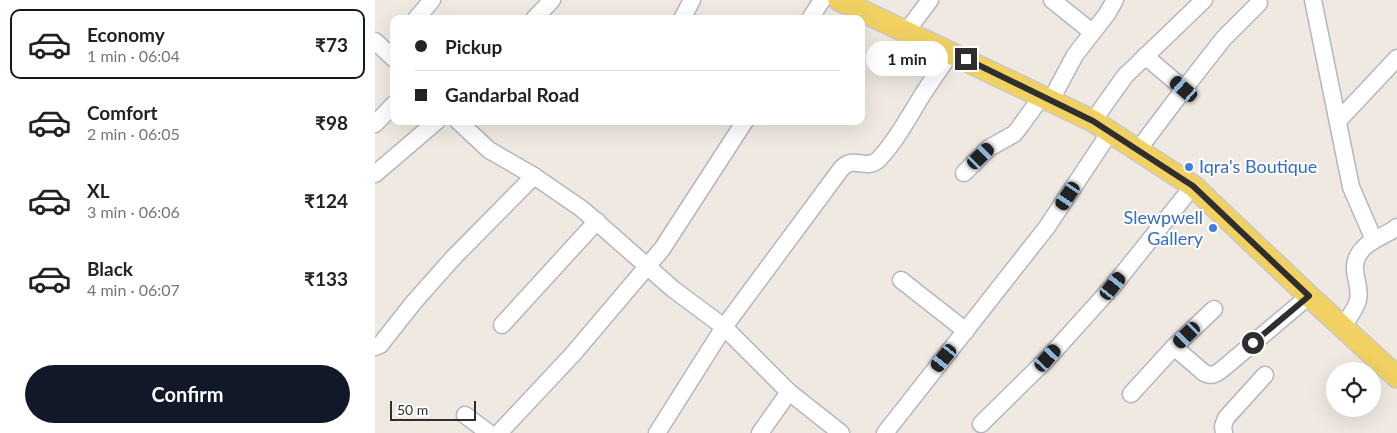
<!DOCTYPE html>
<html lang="en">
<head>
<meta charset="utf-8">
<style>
	body { margin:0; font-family:Lato,sans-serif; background:#f6f6f6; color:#222; height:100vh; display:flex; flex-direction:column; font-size:19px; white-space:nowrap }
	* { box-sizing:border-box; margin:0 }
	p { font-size:16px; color:#767676 }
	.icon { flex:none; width:28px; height:28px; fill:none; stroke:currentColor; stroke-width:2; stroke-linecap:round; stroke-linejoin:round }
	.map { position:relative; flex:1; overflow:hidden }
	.side { display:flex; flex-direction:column; background:#fff; width:375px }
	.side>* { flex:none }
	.top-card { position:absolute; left:15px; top:15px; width:475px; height:110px; border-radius:10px; box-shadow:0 5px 20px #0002; display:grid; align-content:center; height:110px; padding:0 25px; background:#fff }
	.tools { position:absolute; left:951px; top:362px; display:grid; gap:10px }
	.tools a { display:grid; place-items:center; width:55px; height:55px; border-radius:50%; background:#fff; box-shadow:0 5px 20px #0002; font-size:25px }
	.scale { position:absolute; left:15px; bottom:12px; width:86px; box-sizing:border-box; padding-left:5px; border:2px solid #2e2e2e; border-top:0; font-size:14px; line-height:18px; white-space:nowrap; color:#2e2e2e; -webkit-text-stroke:4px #fff; paint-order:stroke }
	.end { position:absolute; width:22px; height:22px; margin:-11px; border:6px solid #2e2e2e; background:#fff; box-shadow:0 0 0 2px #fff }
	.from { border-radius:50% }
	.bubble { position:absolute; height:35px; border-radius:18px; background:#fff; box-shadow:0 5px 20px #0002; font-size:16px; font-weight:700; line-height:35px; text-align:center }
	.car { position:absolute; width:15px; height:30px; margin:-15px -8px; border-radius:6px; box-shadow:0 0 4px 1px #0007; background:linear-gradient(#222 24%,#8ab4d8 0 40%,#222 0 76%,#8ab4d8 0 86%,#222 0) }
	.top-card b { display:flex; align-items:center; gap:18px; height:48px; font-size:19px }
	.top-card b+b { border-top:1px solid #e0e0e0 }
	.top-card i { width:12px; height:12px; background:#222 }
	ul { padding:9px 0 0; list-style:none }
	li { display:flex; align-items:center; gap:15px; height:70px; margin:0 10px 8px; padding:0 15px; border:2px solid transparent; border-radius:10px }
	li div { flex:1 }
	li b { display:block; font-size:19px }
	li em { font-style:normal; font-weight:700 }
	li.on { border-color:#111827 }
	li>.icon { width:45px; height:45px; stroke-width:1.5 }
	.primary-button { display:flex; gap:10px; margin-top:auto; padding:10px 25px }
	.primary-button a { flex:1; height:58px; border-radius:30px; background:#111827; color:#fff; font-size:20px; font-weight:700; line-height:58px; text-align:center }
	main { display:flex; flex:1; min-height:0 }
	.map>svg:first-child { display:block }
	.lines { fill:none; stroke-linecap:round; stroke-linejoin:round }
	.minor-casing { stroke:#b4b7c1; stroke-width:19 }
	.major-casing { stroke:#c9c9c9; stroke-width:24 }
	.minor { stroke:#fff; stroke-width:16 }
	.major { stroke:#f2d163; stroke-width:21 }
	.route { stroke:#2e2e2e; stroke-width:6 }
	.shop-dot { fill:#3f7fe0; stroke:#fff; stroke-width:2 }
	.labels { text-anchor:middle; stroke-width:4; stroke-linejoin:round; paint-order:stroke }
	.shop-label { font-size:18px; fill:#366cbe; stroke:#fff; text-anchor:start }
</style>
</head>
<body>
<main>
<section class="side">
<ul>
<li class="on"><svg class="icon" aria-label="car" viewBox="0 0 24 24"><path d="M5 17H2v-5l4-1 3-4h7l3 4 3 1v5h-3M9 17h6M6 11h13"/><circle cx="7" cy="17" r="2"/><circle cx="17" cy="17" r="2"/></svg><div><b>Economy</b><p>1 min · 06:04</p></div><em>₹73</em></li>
<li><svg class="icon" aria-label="car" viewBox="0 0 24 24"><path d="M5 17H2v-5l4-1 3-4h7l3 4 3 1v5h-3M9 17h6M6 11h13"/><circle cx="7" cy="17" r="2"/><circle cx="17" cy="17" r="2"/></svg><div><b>Comfort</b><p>2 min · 06:05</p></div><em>₹98</em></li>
<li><svg class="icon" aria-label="car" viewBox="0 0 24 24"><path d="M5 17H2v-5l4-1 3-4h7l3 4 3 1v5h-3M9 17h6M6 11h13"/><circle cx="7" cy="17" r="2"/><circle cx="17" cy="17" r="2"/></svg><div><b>XL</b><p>3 min · 06:06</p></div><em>₹124</em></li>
<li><svg class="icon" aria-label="car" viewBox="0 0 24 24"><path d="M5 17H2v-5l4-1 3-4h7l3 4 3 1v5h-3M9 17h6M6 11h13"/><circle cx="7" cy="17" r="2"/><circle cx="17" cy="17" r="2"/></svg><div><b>Black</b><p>4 min · 06:07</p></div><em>₹133</em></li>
</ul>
<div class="primary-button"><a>Confirm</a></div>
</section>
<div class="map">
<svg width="1022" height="433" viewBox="0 0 1022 433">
	<rect width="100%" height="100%" fill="#efe9e1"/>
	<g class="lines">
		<defs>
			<g id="minor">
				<polyline points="677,0 717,32"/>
				<polyline points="938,0 976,187 999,240"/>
				<polyline points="41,19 57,0"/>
				<polyline points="159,19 177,0"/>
				<polyline points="307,19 317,0"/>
				<polyline points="435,19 447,0"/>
				<polyline points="531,32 555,0"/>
				<polyline points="0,41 19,59"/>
				<polyline points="809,89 849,38 884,3"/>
				<polyline points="676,100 700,55 732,14 740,0"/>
				<polyline points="83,121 114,150 159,176 207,209 298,289 349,327 414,392 466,433"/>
				<polyline points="718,121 750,76 829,0"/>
				<polyline points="963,121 1022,58"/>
				<polyline points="0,124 19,104"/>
				<polyline points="763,150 809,89 770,56"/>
				<polyline points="589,173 614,148 639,134 644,128 667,96"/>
				<polyline points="0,174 62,121"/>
				<polyline points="526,280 591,331"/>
				<polyline points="127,325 222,221"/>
				<path d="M967,327C973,319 981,309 983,300C987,282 972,269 986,251C995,239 1011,236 1022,227"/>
				<polyline points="0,347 5,345 39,302 79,257 159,176"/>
				<path d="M799,347L828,372C837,378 843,373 850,367L934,296"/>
				<polyline points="756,394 799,347 839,309"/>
				<polyline points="90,415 114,433"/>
				<polyline points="606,424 673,358 738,286 818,186"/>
				<polyline points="124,433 198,354 287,249 370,121"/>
				<path d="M282,433L349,327L466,169C479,154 491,172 504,159C522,140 534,116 548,94C557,80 567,66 576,52"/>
				<polyline points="385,433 414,392"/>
				<polyline points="510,433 672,227 735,132"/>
				<polyline points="849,433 848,426 851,418 890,375"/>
			</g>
			<polyline id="major" points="464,0 718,121 818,186 934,296 1022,377"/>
		</defs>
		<use href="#minor" class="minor-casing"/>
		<use href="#major" class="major-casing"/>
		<use href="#minor" class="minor"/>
		<use href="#major" class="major"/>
	</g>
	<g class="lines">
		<polyline class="route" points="591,59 718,121 818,186 934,296 878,343"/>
	</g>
	<g class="shop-dot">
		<circle cx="814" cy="167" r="5"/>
		<circle cx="838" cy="228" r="5"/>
	</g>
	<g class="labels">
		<g class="shop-label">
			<text x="824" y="173">Iqra's Boutique</text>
			<text x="828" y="224" text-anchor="end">Slewpwell<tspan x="828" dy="21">Gallery</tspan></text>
		</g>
	</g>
</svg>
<div class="tools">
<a><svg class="icon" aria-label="locate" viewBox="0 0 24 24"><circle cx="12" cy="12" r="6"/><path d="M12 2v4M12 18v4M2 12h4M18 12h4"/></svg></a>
</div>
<div class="scale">50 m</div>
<i class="end from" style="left:878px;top:343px"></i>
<i class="end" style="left:591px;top:59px"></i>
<div class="bubble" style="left:491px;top:41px;width:82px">1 min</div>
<i class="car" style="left:809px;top:89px;rotate:311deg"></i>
<i class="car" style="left:606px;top:156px;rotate:46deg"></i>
<i class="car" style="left:693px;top:196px;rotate:214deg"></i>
<i class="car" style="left:738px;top:286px;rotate:39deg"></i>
<i class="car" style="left:812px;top:335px;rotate:226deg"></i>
<i class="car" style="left:569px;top:358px;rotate:219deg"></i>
<i class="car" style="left:673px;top:358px;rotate:42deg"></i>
<div class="top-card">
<b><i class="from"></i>Pickup</b>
<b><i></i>Gandarbal Road</b>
</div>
</div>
</main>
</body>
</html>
